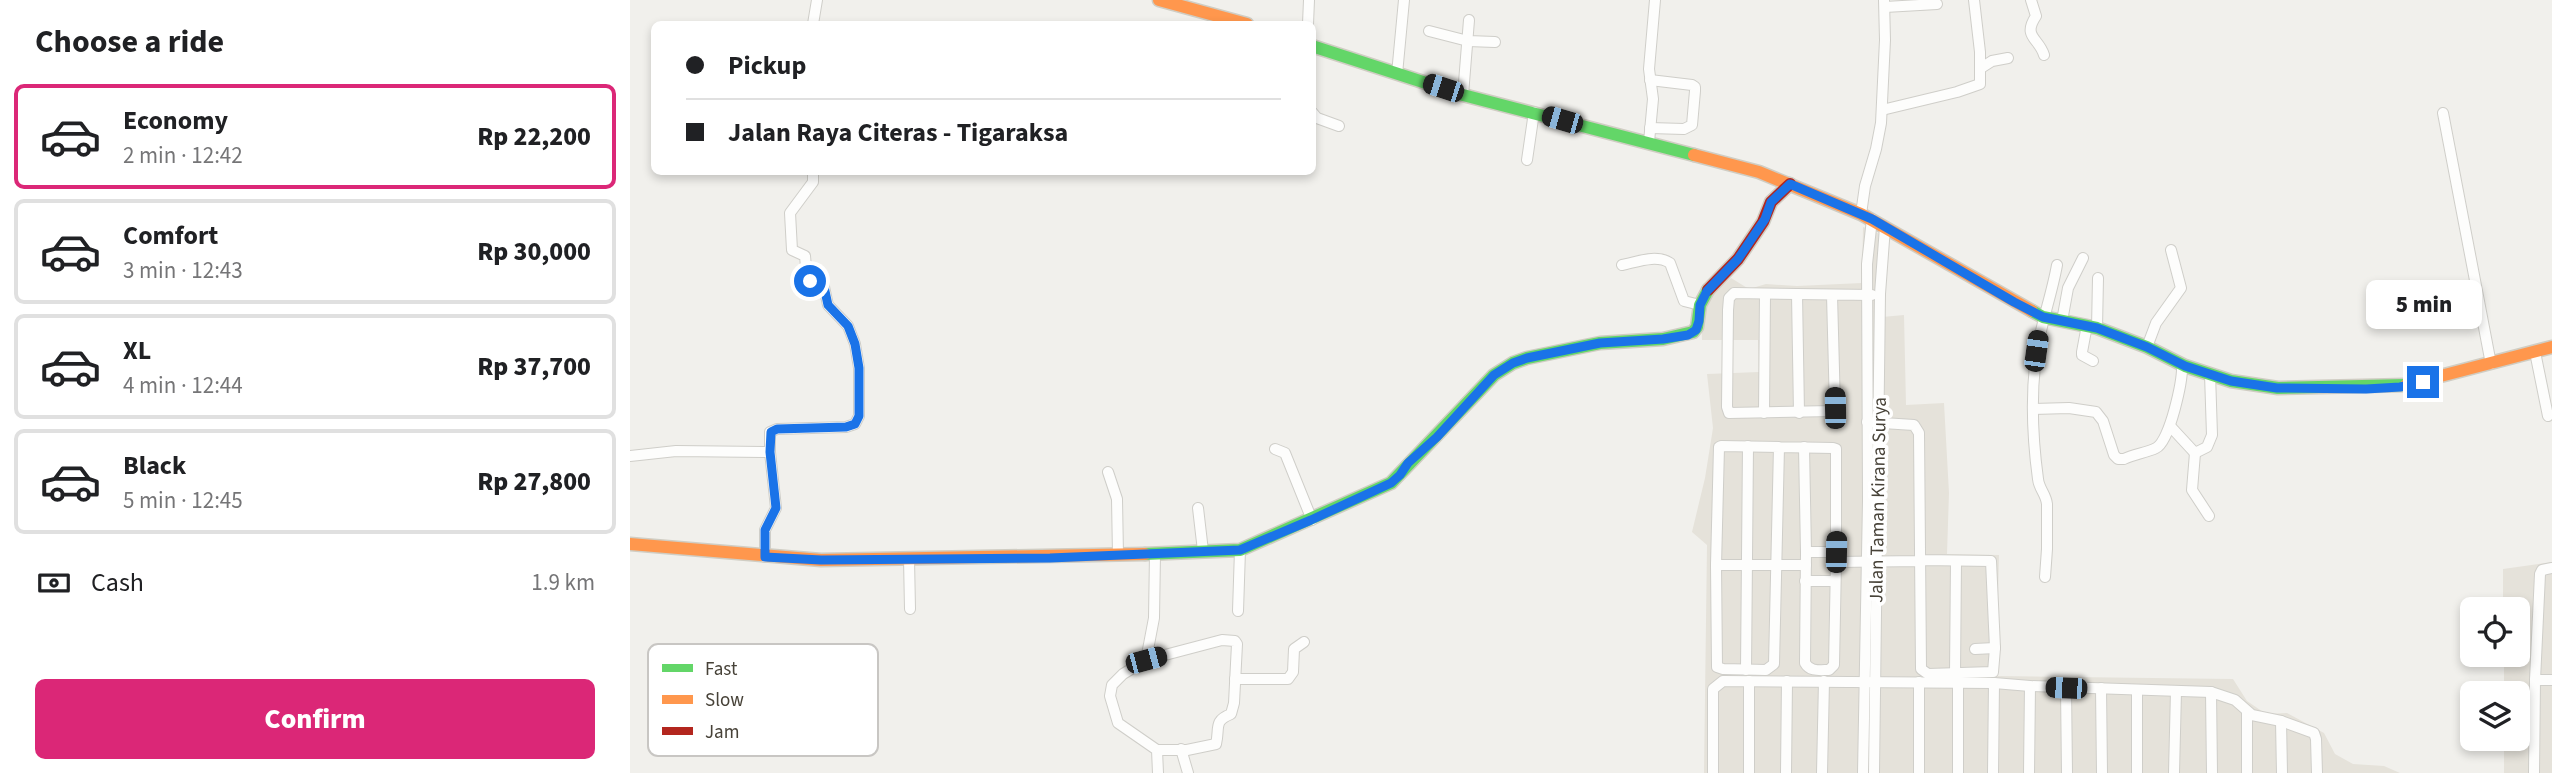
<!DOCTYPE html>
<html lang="en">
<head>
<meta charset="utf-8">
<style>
	body { margin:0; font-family:"Source Sans 3",sans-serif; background:#f6f6f6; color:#202124; height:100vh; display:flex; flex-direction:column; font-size:26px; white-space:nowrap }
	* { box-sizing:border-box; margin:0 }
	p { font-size:23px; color:#757577 }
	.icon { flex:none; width:38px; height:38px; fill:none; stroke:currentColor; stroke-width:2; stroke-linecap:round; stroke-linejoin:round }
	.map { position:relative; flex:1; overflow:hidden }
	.panel { display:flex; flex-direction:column; background:#fff; width:630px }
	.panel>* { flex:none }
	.hud { position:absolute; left:21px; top:21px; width:665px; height:154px; border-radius:10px; box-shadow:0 4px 10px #0003; display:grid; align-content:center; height:154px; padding:0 35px; background:#fff }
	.buttons { position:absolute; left:1830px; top:597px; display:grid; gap:14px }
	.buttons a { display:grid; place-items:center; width:70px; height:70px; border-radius:10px; background:#fff; box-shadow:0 4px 10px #0003; font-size:35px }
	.end { position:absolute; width:32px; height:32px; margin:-16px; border:9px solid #1a73e8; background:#fff; box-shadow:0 0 0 4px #fff }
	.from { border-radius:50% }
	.bubble { position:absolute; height:49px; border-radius:10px; background:#fff; box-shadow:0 4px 10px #0003; font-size:23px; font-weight:800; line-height:49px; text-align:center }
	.car { position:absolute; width:21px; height:42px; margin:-21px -10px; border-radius:9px; box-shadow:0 0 5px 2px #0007; background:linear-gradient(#222 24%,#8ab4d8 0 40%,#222 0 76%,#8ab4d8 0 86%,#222 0) }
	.hud b { display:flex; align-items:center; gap:24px; height:66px; font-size:26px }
	.hud b+b { border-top:2px solid #e0e0e0 }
	.hud i { width:18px; height:18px; background:#202124 }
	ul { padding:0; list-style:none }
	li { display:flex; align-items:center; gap:21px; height:105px; margin:0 14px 10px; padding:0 21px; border:4px solid #e0e0e0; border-radius:10px }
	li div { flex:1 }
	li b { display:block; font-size:26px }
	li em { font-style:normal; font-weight:800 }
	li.active { border-color:#db2777 }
	li>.icon { width:63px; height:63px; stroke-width:1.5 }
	h2 { padding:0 35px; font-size:32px; line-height:84px }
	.pay { display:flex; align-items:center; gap:18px; height:77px; padding:0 35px; font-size:26px }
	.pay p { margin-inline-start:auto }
	.primary-button { display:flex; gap:14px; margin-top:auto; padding:14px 35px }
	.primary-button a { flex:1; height:80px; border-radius:10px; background:#db2777; color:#fff; font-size:28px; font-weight:800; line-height:80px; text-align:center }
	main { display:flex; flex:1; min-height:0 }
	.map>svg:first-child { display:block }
	.residential { fill:#e5e2da }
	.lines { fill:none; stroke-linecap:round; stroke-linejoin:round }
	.street-casing { stroke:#cfcec9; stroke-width:12 }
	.fast-casing { stroke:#d0cdc3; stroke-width:15 }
	.slow-casing { stroke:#d0cdc3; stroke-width:15 }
	.jam-casing { stroke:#d0cdc3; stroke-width:15 }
	.street { stroke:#fdfdfc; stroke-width:10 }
	.fast { stroke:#63d668; stroke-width:12 }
	.slow { stroke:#ff974d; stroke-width:12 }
	.jam { stroke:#b3261e; stroke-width:12 }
	.route { stroke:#1a73e8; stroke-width:9 }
	.labels { text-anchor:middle; stroke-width:7; stroke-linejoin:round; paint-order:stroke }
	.street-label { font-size:19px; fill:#474238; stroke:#fff }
	.key { fill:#fff; stroke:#c8c6c3; stroke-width:2 }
	.key-label { font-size:19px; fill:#474238 }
</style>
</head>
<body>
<main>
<section class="panel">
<h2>Choose a ride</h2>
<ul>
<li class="active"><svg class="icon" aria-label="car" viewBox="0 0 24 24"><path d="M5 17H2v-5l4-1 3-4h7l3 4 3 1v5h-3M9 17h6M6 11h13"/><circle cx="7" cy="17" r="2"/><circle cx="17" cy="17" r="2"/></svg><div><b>Economy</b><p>2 min · 12:42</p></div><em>Rp 22,200</em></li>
<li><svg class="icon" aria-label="car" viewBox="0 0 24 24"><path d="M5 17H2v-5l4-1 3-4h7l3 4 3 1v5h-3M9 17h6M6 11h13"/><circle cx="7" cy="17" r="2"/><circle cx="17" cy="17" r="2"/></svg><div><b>Comfort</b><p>3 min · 12:43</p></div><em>Rp 30,000</em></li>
<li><svg class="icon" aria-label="car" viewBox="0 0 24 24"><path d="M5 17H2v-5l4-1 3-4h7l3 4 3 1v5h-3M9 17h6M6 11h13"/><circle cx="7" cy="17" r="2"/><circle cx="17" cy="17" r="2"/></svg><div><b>XL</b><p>4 min · 12:44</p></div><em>Rp 37,700</em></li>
<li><svg class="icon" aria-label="car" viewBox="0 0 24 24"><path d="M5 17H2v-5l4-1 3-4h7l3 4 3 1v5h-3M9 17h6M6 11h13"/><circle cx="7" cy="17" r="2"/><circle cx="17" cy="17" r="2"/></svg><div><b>Black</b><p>5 min · 12:45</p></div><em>Rp 27,800</em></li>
</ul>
<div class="pay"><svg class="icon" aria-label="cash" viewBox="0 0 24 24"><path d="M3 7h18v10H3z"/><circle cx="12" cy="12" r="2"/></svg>Cash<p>1.9 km</p></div>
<div class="primary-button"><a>Confirm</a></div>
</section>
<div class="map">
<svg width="1922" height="773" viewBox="0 0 1922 773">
	<rect width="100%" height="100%" fill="#f1f0ec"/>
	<g class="residential">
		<polygon points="1233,227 1255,236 1252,317 1274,315 1276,405 1314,403 1319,493 1317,554 1369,555 1366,676 1603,679 1617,701 1636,714 1657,713 1694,733 1705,754 1723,764 1754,766 1770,773 1074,773 1077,545 1062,532 1075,478 1083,428 1077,374 1129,372 1128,340 1072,340 1071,314 1077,300 1101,278 1119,289 1136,284 1167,286 1232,283"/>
		<polygon points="1922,562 1922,773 1874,773 1874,739 1888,738 1888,693 1874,693 1874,655 1888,654 1888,609 1873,609 1873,569"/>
	</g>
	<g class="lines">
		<defs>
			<g id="street">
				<path d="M1401,0L1406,16C1392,37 1409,38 1414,55"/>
				<polyline points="1255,7 1307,4"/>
				<polyline points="183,24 187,0"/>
				<polyline points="678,24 679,0"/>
				<polyline points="799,31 838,41 865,42"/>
				<polyline points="1351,68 1362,61 1378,58"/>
				<polyline points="767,74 774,0"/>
				<polyline points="1020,80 1062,85 1065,87 1065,91 1062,125 1054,129 1020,128"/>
				<polyline points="833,95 839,20"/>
				<polyline points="1252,110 1327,92 1350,84 1350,52 1344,0"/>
				<polyline points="682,112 687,118 709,126"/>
				<polyline points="1813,113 1861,364"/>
				<polyline points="1019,142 1023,99 1019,69 1025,0"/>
				<polyline points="897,160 904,112"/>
				<polyline points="1231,214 1235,186 1246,149 1251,123 1255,40 1254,0"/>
				<path d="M992,265C1007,262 1026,254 1040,263L1054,301L1070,305"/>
				<polyline points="1167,294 1169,413"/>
				<polyline points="1202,295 1205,408 1203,411 1099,413 1097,407 1098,310 1099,298 1104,293 1242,295"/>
				<polyline points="1432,321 1438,288 1453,258"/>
				<polyline points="1457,325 1452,352 1452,355 1463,361"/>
				<polyline points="1467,328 1468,278"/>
				<polyline points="1517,347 1526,323 1551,288 1541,250"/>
				<polyline points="1905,352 1918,416"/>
				<path d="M1403,409L1439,408L1466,412L1473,421L1484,455L1488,459H1494C1504,454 1516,453 1526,448C1540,441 1553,380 1552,364"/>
				<polyline points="1134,413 1135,294"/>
				<polyline points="1540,426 1565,453 1577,447 1582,435 1580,374"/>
				<polyline points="1149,447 1144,664 1136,670 1093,669 1087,667 1086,565 1089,447 1091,446 1203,448 1206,449 1206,552"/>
				<polyline points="1174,447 1176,552"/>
				<polyline points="645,449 655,453 682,520"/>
				<polyline points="1565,453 1562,490 1579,516"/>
				<polyline points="0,456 46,451 140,452"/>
				<polyline points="478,472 487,499 488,555"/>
				<polyline points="568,508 573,551"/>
				<polyline points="135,557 135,530 146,508 140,452 140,432 147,429 216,427 225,424 229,416 229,368 225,344 218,326 198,305 193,282 180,281 177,278 175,256 162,250 160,213 183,182 183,172"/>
				<polyline points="279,559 280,609"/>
				<path d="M1206,562L1204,665L1199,670C1190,670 1180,672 1175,663L1176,552H1206V562L1291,561L1294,560L1361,561L1365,648L1363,672L1298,674L1291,669L1289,433L1284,425L1237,422"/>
				<polyline points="1086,565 1176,565"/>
				<path d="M1415,577L1417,549V504C1416,494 1409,489 1408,479C1403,442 1401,402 1405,365C1408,331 1421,299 1427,265"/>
				<polyline points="1175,581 1205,581"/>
				<polyline points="608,611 610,550"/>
				<polyline points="1345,649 1365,648"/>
				<polyline points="516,660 524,618 525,554"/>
				<polyline points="1116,670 1118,446"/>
				<polyline points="1325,674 1326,561"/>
				<polyline points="605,679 658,679 663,672 664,649 674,642"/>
				<polyline points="1905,680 1922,680"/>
				<polyline points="1119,681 1119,773"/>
				<polyline points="1328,683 1328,773"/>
				<polyline points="1436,688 1437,773"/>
				<polyline points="1471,688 1472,773"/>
				<polyline points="1581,692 1582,773"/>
				<polyline points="1651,721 1652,773"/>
				<polyline points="551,749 558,773"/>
				<path d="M527,750L488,723L480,696L482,685L493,674L516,660L592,640L605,641L607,644L604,703L601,714C583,721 590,728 586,744L557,750H527L528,773"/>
				<polyline points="1083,773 1083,689 1093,681 1364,683 1400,686 1581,692 1605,700 1622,715 1651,721 1684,733 1686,739 1687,773"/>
				<polyline points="1156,773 1157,681"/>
				<polyline points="1192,773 1194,681"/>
				<polyline points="1233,773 1238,501 1237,264 1242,219"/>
				<polyline points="1244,773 1250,294 1255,227"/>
				<polyline points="1289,773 1289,682"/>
				<polyline points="1363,773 1364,683"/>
				<polyline points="1399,773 1400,686"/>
				<polyline points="1507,773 1507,690"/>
				<polyline points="1544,773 1546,691"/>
				<polyline points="1617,773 1617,712"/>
				<polyline points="1904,773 1905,680 1910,574 1912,570 1922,568"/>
			</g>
			<g id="fast">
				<polyline points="682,46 833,95 1064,155"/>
				<polyline points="1402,311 1413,317 1467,328 1517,347 1555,366 1601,381 1648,388 1776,385"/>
				<polyline points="515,554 610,550 761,483 864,375 883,363 897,358 970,343 1033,339 1063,332 1067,327 1070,305 1078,290"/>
			</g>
			<g id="slow">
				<polyline points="529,0 617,24"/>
				<polyline points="1064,155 1129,172 1231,214 1402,311"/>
				<polyline points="1776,385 1922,347"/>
				<polyline points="0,544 191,560 515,554"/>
			</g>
			<polyline id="jam" points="1078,290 1108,259 1133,222 1141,202 1160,184"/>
		</defs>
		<use href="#street" class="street-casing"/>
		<use href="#fast" class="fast-casing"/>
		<use href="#slow" class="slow-casing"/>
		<use href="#jam" class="jam-casing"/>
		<use href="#street" class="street"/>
		<use href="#fast" class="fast"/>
		<use href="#slow" class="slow"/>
		<use href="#jam" class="jam"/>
	</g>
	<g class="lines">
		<polyline class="route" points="180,281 193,282 198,305 218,326 225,344 229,368 229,416 225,424 216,427 147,429 141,432 140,452 146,508 135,530 135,557 191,560 420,558 610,550 681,520 761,483 770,475 778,463 807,437 864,375 883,363 897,358 970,343 1033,339 1058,335 1066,330 1069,321 1070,305 1077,291 1108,259 1135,219 1141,202 1160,184 1242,219 1384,302 1413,317 1467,328 1517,347 1555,366 1601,381 1647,388 1736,389 1770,387 1793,382"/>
	</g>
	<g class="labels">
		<g class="street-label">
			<text transform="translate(1247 500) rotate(-89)" y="7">Jalan Taman Kirana Surya</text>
		</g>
	</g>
	<rect x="18" y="644" width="230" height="112" rx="10" class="key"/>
	<rect x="32" y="664" width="31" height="8" fill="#63d668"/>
	<rect x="32" y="695" width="31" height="9" fill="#ff974d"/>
	<rect x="32" y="727" width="31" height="8" fill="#b3261e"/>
	<g class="key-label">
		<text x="75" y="675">Fast</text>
		<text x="75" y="706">Slow</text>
		<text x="75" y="738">Jam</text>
	</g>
</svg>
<div class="buttons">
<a><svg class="icon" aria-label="locate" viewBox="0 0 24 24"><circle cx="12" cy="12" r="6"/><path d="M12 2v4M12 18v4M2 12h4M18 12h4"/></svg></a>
<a><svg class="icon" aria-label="layers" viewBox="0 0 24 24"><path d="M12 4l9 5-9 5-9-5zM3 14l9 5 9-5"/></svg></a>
</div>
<i class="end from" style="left:180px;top:281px"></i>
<i class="end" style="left:1793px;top:382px"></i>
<div class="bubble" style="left:1736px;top:280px;width:116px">5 min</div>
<i class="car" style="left:813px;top:88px;rotate:288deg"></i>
<i class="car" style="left:932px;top:120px;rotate:286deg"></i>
<i class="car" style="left:1406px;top:351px;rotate:8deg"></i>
<i class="car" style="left:1205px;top:408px;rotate:359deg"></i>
<i class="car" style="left:1206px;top:552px;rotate:1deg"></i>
<i class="car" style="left:516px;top:660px;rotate:75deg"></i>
<i class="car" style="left:1436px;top:688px;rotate:272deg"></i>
<div class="hud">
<b><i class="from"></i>Pickup</b>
<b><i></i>Jalan Raya Citeras - Tigaraksa</b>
</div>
</div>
</main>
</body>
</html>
